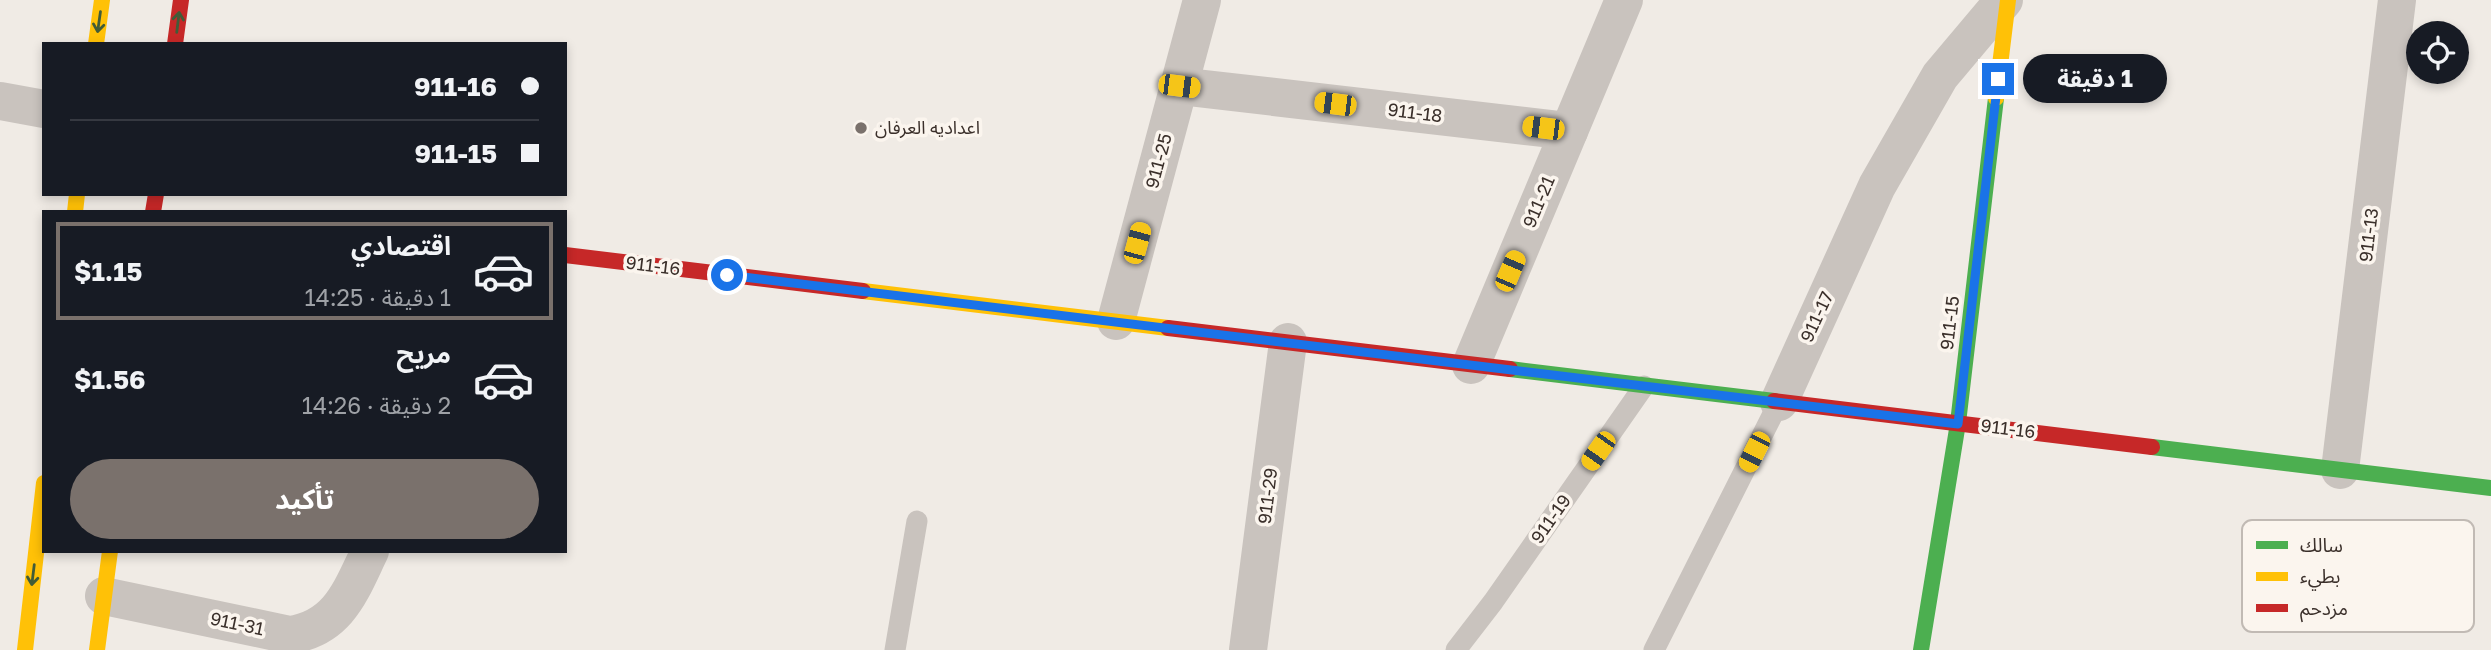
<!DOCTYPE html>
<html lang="ar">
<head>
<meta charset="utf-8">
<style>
	body { margin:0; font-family:"Golos Text","Noto Sans Arabic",sans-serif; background:#242831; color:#f1f3f6; direction:rtl; height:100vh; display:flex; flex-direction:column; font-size:26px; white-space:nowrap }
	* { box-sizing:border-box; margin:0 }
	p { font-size:23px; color:#9ea1a6 }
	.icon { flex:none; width:38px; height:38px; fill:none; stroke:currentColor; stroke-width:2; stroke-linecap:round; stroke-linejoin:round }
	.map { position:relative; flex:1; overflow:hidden; direction:ltr }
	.sheet { position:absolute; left:42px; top:210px; width:525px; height:343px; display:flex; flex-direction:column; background:#171b24; border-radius:0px; box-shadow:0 4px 10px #0003; direction:rtl }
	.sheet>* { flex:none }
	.banner { position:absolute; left:42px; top:42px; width:525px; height:154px; border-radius:0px; box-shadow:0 4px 10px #0003; direction:rtl; display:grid; align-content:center; height:154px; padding:0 28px; background:#171b24 }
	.buttons { position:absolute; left:2406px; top:21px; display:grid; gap:14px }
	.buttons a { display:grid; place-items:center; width:63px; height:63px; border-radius:50%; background:#171b24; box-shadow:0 4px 10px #0003; font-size:35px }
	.end { position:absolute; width:32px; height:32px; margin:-16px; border:9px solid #1a73e8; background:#fff; box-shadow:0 0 0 4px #fff }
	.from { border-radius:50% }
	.bubble { position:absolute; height:49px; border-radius:24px; background:#171b24; box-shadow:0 4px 10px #0003; font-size:23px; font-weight:700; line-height:49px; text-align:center; direction:rtl }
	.car { position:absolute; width:21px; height:42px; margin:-21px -10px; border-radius:9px; box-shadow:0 0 5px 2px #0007; background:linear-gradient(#f5c518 24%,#345 0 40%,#f5c518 0 76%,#345 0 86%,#f5c518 0) }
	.banner b { display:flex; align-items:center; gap:24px; height:66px; font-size:26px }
	.banner b+b { border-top:2px solid #363941 }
	.banner i { width:18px; height:18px; background:#f1f3f6 }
	ul { padding:12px 0 0; list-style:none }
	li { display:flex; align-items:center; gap:21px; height:98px; margin:0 14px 10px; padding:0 14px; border:4px solid transparent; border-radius:0px }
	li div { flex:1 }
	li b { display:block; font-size:26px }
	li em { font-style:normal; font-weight:700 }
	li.on { border-color:#7a716c }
	li>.icon { width:63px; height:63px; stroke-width:1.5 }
	.primary-button { display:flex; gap:14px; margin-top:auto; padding:14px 28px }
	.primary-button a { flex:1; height:80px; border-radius:42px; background:#7a716c; color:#fff; font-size:28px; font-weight:700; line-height:80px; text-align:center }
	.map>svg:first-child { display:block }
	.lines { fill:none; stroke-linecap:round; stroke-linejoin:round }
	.lane { stroke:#c9c3be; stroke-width:21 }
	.street { stroke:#c9c3be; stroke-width:38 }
	.fast { stroke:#4caf50; stroke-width:16 }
	.slow { stroke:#ffc107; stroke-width:16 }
	.jam { stroke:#c62828; stroke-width:16 }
	.oneway { stroke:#415c38 }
	.route { stroke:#1a73e8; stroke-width:9 }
	.poi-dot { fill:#7a716c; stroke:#fbf5ee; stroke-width:2.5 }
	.labels { text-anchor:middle; stroke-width:7; stroke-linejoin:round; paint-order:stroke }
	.street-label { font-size:18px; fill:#3b302b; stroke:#fbf5ee }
	.poi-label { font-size:18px; fill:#3b302b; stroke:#fbf5ee; text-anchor:start }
	.key { fill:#fbf5ee; stroke:#c1bab4; stroke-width:2 }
	.key-label { font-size:19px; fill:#3b302b }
</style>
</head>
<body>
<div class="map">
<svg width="2491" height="650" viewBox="0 0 2491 650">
	<rect width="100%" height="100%" fill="#f0ebe5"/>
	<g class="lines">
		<g class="lane">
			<polyline points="895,650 917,521"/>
			<polyline points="1456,650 1493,602 1644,386"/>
			<polyline points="1654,650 1779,402"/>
		</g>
		<g class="street">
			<polyline points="1179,86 1569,131"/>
			<polyline points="0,101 44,109"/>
			<polyline points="1116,321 1202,0"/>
			<polyline points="1471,365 1624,0"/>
			<polyline points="1779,402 1877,186 1940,76 2004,0"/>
			<polyline points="2340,470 2397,0"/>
			<path d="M104,596L290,635C339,628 351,590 370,551"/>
			<polyline points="1248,650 1288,342"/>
		</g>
		<g class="fast">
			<polyline points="1510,369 1774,401"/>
			<polyline points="2152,447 2491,488"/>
			<polyline points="1921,650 1958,423 1996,98"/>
		</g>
		<g class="slow">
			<polyline points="96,44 102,0"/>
			<polyline points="1996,98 2008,0"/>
			<polyline points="75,212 77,194"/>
			<polyline points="863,291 1168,328"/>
			<polyline points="25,650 44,483"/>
			<polyline points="97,650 110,551"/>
		</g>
		<g class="jam">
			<polyline points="175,44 181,0"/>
			<polyline points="153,212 156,194"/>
			<polyline points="565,255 863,291"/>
			<polyline points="1168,328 1510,369"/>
			<polyline points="1774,401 2152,447"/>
		</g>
	</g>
	<defs><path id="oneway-shaft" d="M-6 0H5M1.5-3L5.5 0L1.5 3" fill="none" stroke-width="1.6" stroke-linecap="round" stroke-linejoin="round" transform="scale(1.75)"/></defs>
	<g class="oneway">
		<use href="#oneway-shaft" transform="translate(99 22) rotate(98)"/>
		<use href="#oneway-shaft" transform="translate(178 22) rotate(-83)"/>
		<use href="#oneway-shaft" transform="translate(33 575) rotate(97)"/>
	</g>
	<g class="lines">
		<polyline class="route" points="727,275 1958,424 1998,79"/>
	</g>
	<circle class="poi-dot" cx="861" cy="128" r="7"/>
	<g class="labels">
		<g class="street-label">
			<text transform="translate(1415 113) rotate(7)" y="6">911-18</text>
			<text transform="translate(1159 161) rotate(-75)" y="6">911-25</text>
			<text transform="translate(1539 202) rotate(-67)" y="6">911-21</text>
			<text transform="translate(2369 235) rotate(-83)" y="6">911-13</text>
			<text transform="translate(653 266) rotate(7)" y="6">911-16</text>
			<text transform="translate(1817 317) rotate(-65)" y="6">911-17</text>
			<text transform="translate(1950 323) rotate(-83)" y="6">911-15</text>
			<text transform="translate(2008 429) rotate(7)" y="6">911-16</text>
			<text transform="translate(1268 496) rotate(-83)" y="6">911-29</text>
			<text transform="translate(1551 519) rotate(-55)" y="6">911-19</text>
			<text transform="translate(237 624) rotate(12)" y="6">911-31</text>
		</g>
		<g class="poi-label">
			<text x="875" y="134">اعداديه العرفان</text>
		</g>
	</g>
	<rect x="2242" y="520" width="232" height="112" rx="10" class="key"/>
	<rect x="2256" y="541" width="32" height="8" fill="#4caf50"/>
	<rect x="2256" y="572" width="32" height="9" fill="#ffc107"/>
	<rect x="2256" y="604" width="32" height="8" fill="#c62828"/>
	<g class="key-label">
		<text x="2300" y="552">سالك</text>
		<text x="2300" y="583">بطيء</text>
		<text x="2300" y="615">مزدحم</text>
	</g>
</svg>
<div class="buttons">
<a><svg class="icon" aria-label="locate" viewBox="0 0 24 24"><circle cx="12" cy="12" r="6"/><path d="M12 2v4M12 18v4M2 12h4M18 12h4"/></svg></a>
</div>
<i class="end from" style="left:727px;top:275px"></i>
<i class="end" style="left:1998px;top:79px"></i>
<div class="bubble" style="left:2023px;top:54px;width:144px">1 دقيقة</div>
<i class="car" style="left:1179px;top:86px;rotate:97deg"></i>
<i class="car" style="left:1335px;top:104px;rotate:277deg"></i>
<i class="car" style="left:1543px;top:128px;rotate:277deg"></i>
<i class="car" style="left:1137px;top:243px;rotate:15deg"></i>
<i class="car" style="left:1510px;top:271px;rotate:23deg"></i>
<i class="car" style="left:1598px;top:451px;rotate:215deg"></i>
<i class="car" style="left:1754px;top:452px;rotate:207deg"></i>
<div class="banner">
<b><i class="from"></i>911-16</b>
<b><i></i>911-15</b>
</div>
<section class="sheet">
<ul>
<li class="on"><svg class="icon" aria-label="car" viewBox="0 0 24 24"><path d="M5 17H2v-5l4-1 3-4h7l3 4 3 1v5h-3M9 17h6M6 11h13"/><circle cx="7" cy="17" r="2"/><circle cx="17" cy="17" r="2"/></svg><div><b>اقتصادي</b><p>1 دقيقة · 14:25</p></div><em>$1.15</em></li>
<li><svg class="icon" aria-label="car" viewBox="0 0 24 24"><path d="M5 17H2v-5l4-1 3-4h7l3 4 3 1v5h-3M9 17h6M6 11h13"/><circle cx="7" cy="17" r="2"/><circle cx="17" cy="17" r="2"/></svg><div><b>مريح</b><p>2 دقيقة · 14:26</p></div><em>$1.56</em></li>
</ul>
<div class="primary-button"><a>تأكيد</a></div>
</section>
</div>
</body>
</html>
